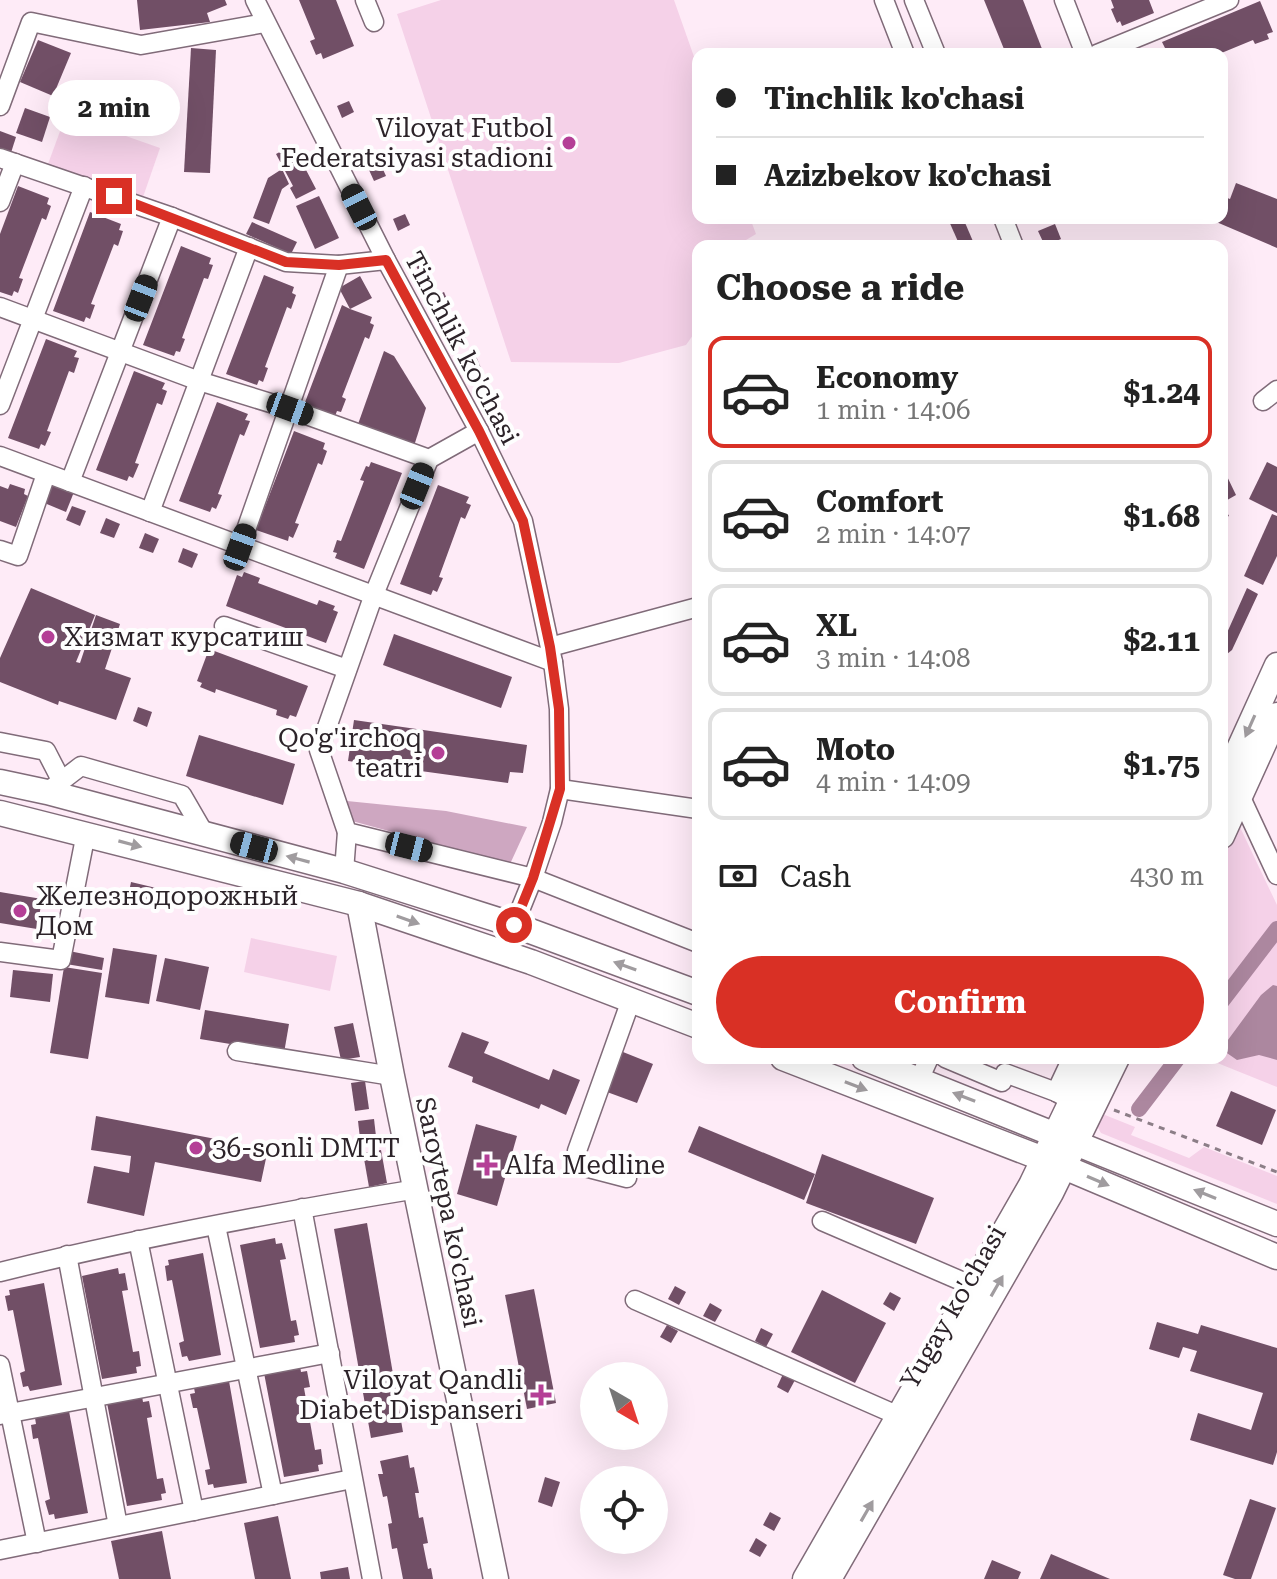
<!DOCTYPE html>
<html lang="en">
<head>
<meta charset="utf-8">
<style>
	body { margin:0; font-family:"Roboto Serif",serif; background:#f6f6f6; color:#222; height:100vh; display:flex; flex-direction:column; font-size:30px; white-space:nowrap }
	* { box-sizing:border-box; margin:0 }
	p { font-size:26px; color:#767676 }
	.icon { flex:none; width:44px; height:44px; fill:none; stroke:currentColor; stroke-width:2; stroke-linecap:round; stroke-linejoin:round }
	.map { position:relative; flex:1; overflow:hidden }
	.sheet { position:absolute; left:692px; top:240px; width:536px; height:824px; display:flex; flex-direction:column; background:#fff; border-radius:16px; box-shadow:0 8px 32px #0002 }
	.sheet>* { flex:none }
	.guide { position:absolute; left:692px; top:48px; width:536px; height:176px; border-radius:16px; box-shadow:0 8px 32px #0002; display:grid; align-content:center; height:176px; padding:0 24px; background:#fff }
	.needle { width:52px; rotate:141deg }
	.fabs { position:absolute; left:580px; top:1362px; display:grid; gap:16px }
	.fabs a { display:grid; place-items:center; width:88px; height:88px; border-radius:50%; background:#fff; box-shadow:0 8px 32px #0002; font-size:40px }
	.end { position:absolute; width:36px; height:36px; margin:-18px; border:10px solid #d93025; background:#fff; box-shadow:0 0 0 4px #fff }
	.from { border-radius:50% }
	.bubble { position:absolute; height:56px; border-radius:28px; background:#fff; box-shadow:0 8px 32px #0002; font-size:26px; font-weight:700; line-height:56px; text-align:center }
	.car { position:absolute; width:24px; height:48px; margin:-24px -12px; border-radius:10px; box-shadow:0 0 6px 2px #0007; background:linear-gradient(#222 24%,#8ab4d8 0 40%,#222 0 76%,#8ab4d8 0 86%,#222 0) }
	.guide b { display:flex; align-items:center; gap:28px; height:76px; font-size:30px }
	.guide b+b { border-top:2px solid #e0e0e0 }
	.guide i { width:20px; height:20px; background:#222 }
	ul { padding:0; list-style:none }
	li { display:flex; align-items:center; gap:24px; height:112px; margin:0 16px 12px; padding:0 8px; border:4px solid #e0e0e0; border-radius:16px }
	li div { flex:1 }
	li b { display:block; font-size:30px }
	li em { font-style:normal; font-weight:700 }
	li.active { border-color:#d93025 }
	li>.icon { width:72px; height:72px; stroke-width:1.5 }
	h2 { padding:0 24px; font-size:36px; line-height:96px }
	.pay { display:flex; align-items:center; gap:20px; height:88px; padding:0 24px; font-size:30px }
	.pay p { margin-inline-start:auto }
	.primary-button { display:flex; gap:16px; margin-top:auto; padding:16px 24px }
	.primary-button a { flex:1; height:92px; border-radius:48px; background:#d93025; color:#fff; font-size:32px; font-weight:700; line-height:92px; text-align:center }
	.map>svg:first-child { display:block }
	.green { fill:#f5d1e8 }
	.forest { fill:#cea7c1 }
	.water { fill:#ac879f }
	.lines { fill:none; stroke-linecap:round; stroke-linejoin:round }
	.canal { stroke:#ac879f; stroke-width:16 }
	.building { fill:#714f66 }
	.minor-casing { stroke:#806b79; stroke-width:21 }
	.major-casing { stroke:#806b79; stroke-width:27 }
	.path { stroke:#8c7e87; stroke-width:3; stroke-dasharray:6 6; stroke-linecap:butt }
	.minor { stroke:#fff; stroke-width:18 }
	.major { stroke:#fff; stroke-width:24 }
	.oneway { fill:#a09c9f }
	.route { stroke:#d93025; stroke-width:10 }
	.poi-dot { fill:#b43f96; stroke:#fefefe; stroke-width:3 }
	.labels { text-anchor:middle; stroke-width:8; stroke-linejoin:round; paint-order:stroke }
	.poi-label { font-size:26px; fill:#2c2329; stroke:#fefefe; text-anchor:start }
	.street-label { font-size:26px; fill:#2c2329; stroke:#fefefe }
</style>
</head>
<body>
<div class="map">
<svg width="1277" height="1579" viewBox="0 0 1277 1579">
	<rect width="100%" height="100%" fill="#feebf7"/>
	<g class="green">
		<polygon points="441,0 674,0 698,68 698,218 750,218 756,234 736,246 698,246 698,328 686,345 619,363 511,362 397,14"/>
		<polygon points="66,115 160,148 143,197 48,164"/>
		<polygon points="1238,823 1277,905 1277,1087 1205,1058 1222,1058 1222,858"/>
		<polygon points="251,938 337,956 330,991 244,972"/>
		<polygon points="1100,1113 1135,1127 1131,1135 1189,1158 1204,1147 1277,1176 1277,1204 1101,1133 1097,1126"/>
	</g>
	<polygon class="forest" points="347,801 446,811 527,827 510,864 352,821"/>
	<polygon class="water" points="1273,985 1277,986 1277,1060 1259,1055 1237,1060 1224,1051 1225,1044 1261,995"/>
	<g class="lines">
		<g class="canal">
			<polyline points="1222,1001 1277,929"/>
			<polyline points="1139,1109 1178,1058"/>
		</g>
	</g>
	<g class="building">
		<polygon points="137,0 225,0 227,5 207,13 210,22 140,30"/>
		<polygon points="299,0 336,0 354,46 323,59 321,53 316,55 310,41 315,39"/>
		<polygon points="984,0 1023,0 1044,54 1006,54"/>
		<polygon points="1111,0 1149,0 1154,13 1122,26 1120,21 1117,23 1111,9 1114,8"/>
		<polygon points="1260,1 1273,32 1267,34 1269,39 1255,44 1253,40 1219,54 1168,54 1162,42"/>
		<polygon points="38,40 71,53 53,96 20,82"/>
		<polygon points="191,48 216,50 210,173 184,172"/>
		<polygon points="349,101 354,112 342,118 337,106"/>
		<polygon points="25,108 50,117 42,142 16,133"/>
		<polygon points="0,131 16,137 9,159 0,156"/>
		<polygon points="293,145 316,189 296,199 290,188 293,186 276,154"/>
		<polygon points="381,165 386,176 374,181 369,170"/>
		<polygon points="282,169 289,184 282,189 269,224 253,218 268,178"/>
		<polygon points="1236,183 1277,199 1277,248 1207,218 1222,218 1222,196 1230,199"/>
		<polygon points="18,186 49,198 47,204 51,206 46,220 42,218 19,278 23,279 18,293 14,291 12,296 0,292 0,234"/>
		<polygon points="319,196 339,238 315,249 296,206"/>
		<polygon points="90,212 121,224 119,230 123,231 118,246 114,244 91,304 95,305 90,319 86,317 84,322 53,311"/>
		<polygon points="405,214 410,225 398,231 393,219"/>
		<polygon points="963,218 975,246 960,246 948,219"/>
		<polygon points="252,222 297,242 291,254 246,234"/>
		<polygon points="1055,224 1061,239 1045,246 1038,231"/>
		<polygon points="181,246 211,258 209,264 213,265 208,279 204,278 182,338 185,339 180,352 176,351 174,356 143,345"/>
		<polygon points="425,253 430,265 418,270 413,259"/>
		<polygon points="264,275 294,287 292,293 296,295 291,309 287,307 265,367 268,368 263,382 259,380 257,385 226,374"/>
		<polygon points="360,276 372,298 350,309 372,317 370,323 374,325 369,339 365,337 342,397 346,399 341,412 337,411 335,416 304,405 342,305 350,309 339,288"/>
		<polygon points="444,292 449,304 438,309 432,298"/>
		<polygon points="461,326 466,338 454,343 449,332"/>
		<polygon points="46,339 77,351 74,357 79,358 74,373 69,371 47,431 51,432 45,446 41,444 39,449 8,438"/>
		<polygon points="384,351 394,356 426,408 414,446 357,427"/>
		<polygon points="476,356 481,368 470,373 464,362"/>
		<polygon points="134,371 165,383 162,389 167,391 162,405 157,403 135,463 139,464 133,478 129,476 127,481 96,470"/>
		<polygon points="217,402 248,414 245,420 250,421 244,436 240,434 218,494 222,495 216,509 212,507 210,512 179,501"/>
		<polygon points="294,431 325,443 323,449 327,451 322,465 318,463 295,523 299,524 293,538 289,536 288,541 256,530"/>
		<polygon points="371,462 402,473 364,569 335,558 337,553 333,552 337,540 341,541 364,481 360,480 366,466 369,467"/>
		<polygon points="1267,462 1277,467 1277,513 1249,499"/>
		<polygon points="1222,466 1236,495 1222,503 1229,516 1222,519"/>
		<polygon points="50,483 74,492 66,512 42,502"/>
		<polygon points="10,484 25,489 24,494 28,496 16,527 0,521 0,486 8,489"/>
		<polygon points="438,485 469,497 466,503 471,505 465,519 461,517 439,577 443,578 437,592 433,590 431,595 400,584"/>
		<polygon points="72,506 86,511 80,526 66,520"/>
		<polygon points="1272,514 1277,516 1277,556 1263,585 1244,576"/>
		<polygon points="106,518 120,524 114,538 100,533"/>
		<polygon points="145,533 159,539 153,553 139,548"/>
		<polygon points="183,548 198,554 192,568 178,562"/>
		<polygon points="244,572 260,578 258,583 317,605 319,600 335,606 333,610 338,612 326,643 226,606 237,575 242,577"/>
		<polygon points="31,588 95,615 76,662 80,663 96,615 120,624 105,669 131,678 116,720 59,701 58,705 0,682 0,658"/>
		<polygon points="1247,588 1258,594 1232,650 1222,658 1222,636 1226,635"/>
		<polygon points="394,634 512,677 501,708 383,665"/>
		<polygon points="209,649 308,686 296,717 290,715 288,719 276,715 277,710 216,689 215,693 200,687 202,683 197,681"/>
		<polygon points="138,707 152,712 147,727 133,721"/>
		<polygon points="354,720 527,745 523,773 510,772 508,783 348,761"/>
		<polygon points="199,735 295,764 283,805 186,776"/>
		<polygon points="131,882 173,892 169,907 128,897"/>
		<polygon points="0,892 42,899 37,929 0,923"/>
		<polygon points="113,948 157,955 149,1004 105,997"/>
		<polygon points="69,951 104,958 102,970 66,964"/>
		<polygon points="165,958 209,967 200,1010 156,1001"/>
		<polygon points="64,967 102,973 88,1059 50,1053"/>
		<polygon points="13,970 53,974 50,1002 10,997"/>
		<polygon points="205,1010 289,1024 284,1053 200,1039"/>
		<polygon points="353,1023 360,1057 341,1060 334,1027"/>
		<polygon points="462,1032 489,1042 484,1053 549,1080 553,1069 580,1080 566,1115 541,1104 539,1109 472,1082 473,1077 448,1067"/>
		<polygon points="623,1052 653,1064 637,1103 607,1092"/>
		<polygon points="365,1081 369,1109 355,1111 351,1083"/>
		<polygon points="1231,1091 1276,1110 1262,1145 1216,1126"/>
		<polygon points="96,1116 268,1149 261,1182 155,1162 144,1216 87,1203 94,1166 129,1173 131,1156 91,1150"/>
		<polygon points="374,1119 377,1145 361,1147 358,1121"/>
		<polygon points="476,1124 517,1136 497,1206 457,1194"/>
		<polygon points="699,1126 815,1174 804,1200 688,1152"/>
		<polygon points="381,1150 387,1183 369,1187 363,1153"/>
		<polygon points="822,1154 934,1198 916,1244 806,1203"/>
		<polygon points="367,1223 403,1432 371,1438 334,1229"/>
		<polygon points="275,1238 276,1244 282,1243 286,1259 280,1260 291,1321 296,1320 299,1335 294,1336 295,1342 260,1348 240,1245"/>
		<polygon points="203,1253 221,1355 189,1361 187,1356 182,1357 179,1343 184,1341 172,1280 167,1281 165,1266 169,1265 168,1260"/>
		<polygon points="118,1268 119,1274 125,1273 128,1290 122,1291 133,1352 139,1351 141,1366 136,1367 137,1373 102,1379 82,1276"/>
		<polygon points="44,1283 62,1385 30,1391 28,1386 23,1387 20,1373 25,1371 13,1310 8,1311 5,1296 10,1295 9,1290"/>
		<polygon points="675,1286 686,1292 679,1305 668,1299"/>
		<polygon points="534,1289 556,1403 527,1409 505,1295"/>
		<polygon points="822,1290 886,1323 855,1383 791,1352"/>
		<polygon points="890,1292 901,1298 894,1311 883,1304"/>
		<polygon points="710,1303 722,1310 715,1322 703,1316"/>
		<polygon points="1157,1322 1198,1334 1201,1325 1277,1348 1277,1452 1273,1465 1190,1440 1198,1413 1251,1430 1263,1393 1190,1371 1197,1351 1183,1347 1179,1358 1149,1349"/>
		<polygon points="667,1325 678,1331 671,1343 660,1337"/>
		<polygon points="761,1328 773,1334 766,1347 755,1341"/>
		<polygon points="300,1366 301,1372 307,1371 310,1387 304,1388 315,1450 321,1449 323,1464 318,1465 319,1471 284,1477 264,1373"/>
		<polygon points="783,1374 795,1380 788,1393 777,1387"/>
		<polygon points="229,1381 247,1483 214,1488 213,1484 208,1485 205,1470 210,1469 197,1408 193,1408 190,1394 195,1393 194,1388"/>
		<polygon points="142,1396 143,1402 149,1401 152,1417 147,1418 157,1479 163,1478 166,1493 161,1494 162,1500 127,1506 107,1403"/>
		<polygon points="69,1411 88,1513 55,1519 54,1514 49,1515 45,1501 50,1499 38,1438 33,1439 31,1425 36,1424 35,1418"/>
		<polygon points="408,1455 410,1468 414,1467 419,1493 415,1493 419,1518 423,1517 428,1543 423,1544 428,1569 431,1568 433,1579 403,1579 397,1548 392,1549 388,1524 392,1523 387,1496 383,1497 378,1474 383,1474 380,1461"/>
		<polygon points="545,1477 560,1482 552,1507 538,1502"/>
		<polygon points="1250,1499 1276,1508 1251,1579 1235,1579 1223,1575"/>
		<polygon points="770,1512 781,1518 774,1531 763,1525"/>
		<polygon points="278,1516 291,1579 255,1579 244,1523"/>
		<polygon points="162,1531 171,1579 119,1579 111,1541"/>
		<polygon points="756,1538 767,1545 760,1557 749,1551"/>
		<polygon points="1051,1554 1110,1579 1040,1579"/>
		<polygon points="992,1560 1021,1572 1018,1579 984,1579"/>
		<polygon points="348,1567 350,1579 321,1579 320,1572"/>
	</g>
	<g class="lines">
		<defs>
			<g id="minor">
				<polyline points="255,0 386,260 479,431 523,521 553,662 559,709 560,789 552,822 533,878 514,925"/>
				<polyline points="365,0 374,22"/>
				<polyline points="884,0 905,54"/>
				<polyline points="914,0 936,54"/>
				<polyline points="1064,0 1085,54"/>
				<polyline points="1097,54 1229,0"/>
				<polyline points="0,106 31,22 141,45 265,23"/>
				<polyline points="0,158 172,217 286,262 339,265 386,260"/>
				<polyline points="0,202 15,163"/>
				<polyline points="1003,218 1014,246"/>
				<polyline points="0,307 199,381 290,409 429,459 479,431"/>
				<polyline points="1263,401 1277,390"/>
				<polyline points="0,405 84,186"/>
				<polyline points="0,456 553,662"/>
				<polyline points="429,459 373,597 319,750 347,832 533,878 698,943"/>
				<polyline points="70,482 172,217"/>
				<polyline points="150,512 249,247"/>
				<polyline points="240,547 339,265"/>
				<polyline points="0,550 18,556 46,474"/>
				<polyline points="224,626 347,669"/>
				<polyline points="550,647 698,607"/>
				<polyline points="0,742 46,751 61,780"/>
				<polyline points="560,789 698,809"/>
				<polyline points="1237,789 1277,875"/>
				<polyline points="47,792 81,766 182,795 204,833"/>
				<polyline points="344,871 347,832"/>
				<polyline points="0,952 61,960 86,833"/>
				<polyline points="237,1051 392,1076"/>
				<polyline points="945,1058 1002,1082 1005,1073 1056,1092 1072,1101"/>
				<polyline points="919,1080 929,1058"/>
				<polyline points="1056,1092 1072,1058"/>
				<polyline points="627,1178 581,1166 577,1158 577,1151 631,1000"/>
				<polyline points="302,1208 372,1579"/>
				<polyline points="822,1221 973,1286"/>
				<polyline points="216,1226 273,1495"/>
				<polyline points="138,1240 194,1511"/>
				<polyline points="67,1255 118,1526"/>
				<path d="M0,1272C137,1238 277,1212 417,1189"/>
				<polyline points="635,1300 899,1416"/>
				<polyline points="0,1365 37,1543"/>
				<polyline points="0,1415 330,1353"/>
				<polyline points="0,1550 352,1479"/>
			</g>
			<g id="major">
				<polyline points="0,782 47,792 344,871 514,925 698,993"/>
				<polyline points="1222,786 1277,665"/>
				<polyline points="0,813 359,904 531,962 698,1026"/>
				<polyline points="1222,836 1277,715"/>
				<polyline points="359,904 392,1076 496,1579"/>
				<polyline points="783,1058 1064,1167 1277,1257"/>
				<polyline points="864,1058 1277,1224"/>
				<polyline points="805,1579 1031,1185 1092,1058"/>
				<polyline points="829,1579 1051,1193 1117,1058"/>
			</g>
		</defs>
		<use href="#minor" class="minor-casing"/>
		<use href="#major" class="major-casing"/>
		<polyline class="path" points="1114,1110 1277,1172"/>
		<use href="#minor" class="minor"/>
		<use href="#major" class="major"/>
	</g>
	<defs><path id="oneway-solid" d="M-6-.8H1V-3.2L6.5 0L1 3.2V.8H-6Z" transform="scale(2)"/></defs>
	<g class="oneway">
		<use href="#oneway-solid" transform="translate(1250 726) rotate(114)"/>
		<use href="#oneway-solid" transform="translate(130 844) rotate(15)"/>
		<use href="#oneway-solid" transform="translate(298 859) rotate(-165)"/>
		<use href="#oneway-solid" transform="translate(408 920) rotate(19)"/>
		<use href="#oneway-solid" transform="translate(625 966) rotate(-160)"/>
		<use href="#oneway-solid" transform="translate(856 1086) rotate(21)"/>
		<use href="#oneway-solid" transform="translate(964 1097) rotate(-159)"/>
		<use href="#oneway-solid" transform="translate(1098 1181) rotate(23)"/>
		<use href="#oneway-solid" transform="translate(1205 1194) rotate(-158)"/>
		<use href="#oneway-solid" transform="translate(997 1286) rotate(-60)"/>
		<use href="#oneway-solid" transform="translate(867 1511) rotate(-60)"/>
	</g>
	<g class="lines">
		<polyline class="route" points="114,196 286,262 339,265 386,260 479,431 523,521 550,647 559,709 560,789 533,878 514,925"/>
	</g>
	<g class="poi-dot">
		<circle cx="569" cy="143" r="8"/>
		<circle cx="48" cy="637" r="8"/>
		<circle cx="438" cy="753" r="8"/>
		<circle cx="20" cy="911" r="8"/>
		<circle cx="196" cy="1148" r="8"/>
		<path d="M483 1153h8v8h8v8h-8v8h-8v-8h-8v-8h8z"/>
		<path d="M537 1383h8v8h8v8h-8v8h-8v-8h-8v-8h8z"/>
	</g>
	<g class="labels">
		<g class="poi-label">
			<text x="553" y="137" text-anchor="end">Viloyat Futbol<tspan x="553" dy="30">Federatsiyasi stadioni</tspan></text>
			<text x="64" y="646">Хизмат курсатиш</text>
			<text x="422" y="747" text-anchor="end">Qo'g'irchoq<tspan x="422" dy="30">teatri</tspan></text>
			<text x="36" y="905">Железнодорожный<tspan x="36" dy="30">Дом</tspan></text>
			<text x="212" y="1157">36-sonli DMTT</text>
			<text x="505" y="1174">Alfa Medline</text>
			<text x="523" y="1389" text-anchor="end">Viloyat Qandli<tspan x="523" dy="30">Diabet Dispanseri</tspan></text>
		</g>
		<g class="street-label">
			<text transform="translate(462 348) rotate(62)" y="9">Tinchlik ko'chasi</text>
			<text transform="translate(449 1212) rotate(78)" y="9">Saroytepa ko'chasi</text>
			<text transform="translate(953 1307) rotate(-60)" y="9">Yugay ko'chasi</text>
		</g>
	</g>
</svg>
<div class="fabs">
<a><svg class="needle" viewBox="-14 -14 28 28"><path d="M0-13l5 13h-10z" fill="#e53935"/><path d="M0 13l5-13h-10z" fill="#767676"/></svg></a>
<a><svg class="icon" aria-label="locate" viewBox="0 0 24 24"><circle cx="12" cy="12" r="6"/><path d="M12 2v4M12 18v4M2 12h4M18 12h4"/></svg></a>
</div>
<i class="end from" style="left:514px;top:925px"></i>
<i class="end" style="left:114px;top:196px"></i>
<div class="bubble" style="left:48px;top:80px;width:132px">2 min</div>
<i class="car" style="left:359px;top:207px;rotate:333deg"></i>
<i class="car" style="left:141px;top:298px;rotate:21deg"></i>
<i class="car" style="left:290px;top:409px;rotate:110deg"></i>
<i class="car" style="left:417px;top:486px;rotate:22deg"></i>
<i class="car" style="left:240px;top:547px;rotate:20deg"></i>
<i class="car" style="left:254px;top:847px;rotate:285deg"></i>
<i class="car" style="left:409px;top:847px;rotate:104deg"></i>
<div class="guide">
<b><i class="from"></i>Tinchlik ko'chasi</b>
<b><i></i>Azizbekov ko'chasi</b>
</div>
<section class="sheet">
<h2>Choose a ride</h2>
<ul>
<li class="active"><svg class="icon" aria-label="car" viewBox="0 0 24 24"><path d="M5 17H2v-5l4-1 3-4h7l3 4 3 1v5h-3M9 17h6M6 11h13"/><circle cx="7" cy="17" r="2"/><circle cx="17" cy="17" r="2"/></svg><div><b>Economy</b><p>1 min · 14:06</p></div><em>$1.24</em></li>
<li><svg class="icon" aria-label="car" viewBox="0 0 24 24"><path d="M5 17H2v-5l4-1 3-4h7l3 4 3 1v5h-3M9 17h6M6 11h13"/><circle cx="7" cy="17" r="2"/><circle cx="17" cy="17" r="2"/></svg><div><b>Comfort</b><p>2 min · 14:07</p></div><em>$1.68</em></li>
<li><svg class="icon" aria-label="car" viewBox="0 0 24 24"><path d="M5 17H2v-5l4-1 3-4h7l3 4 3 1v5h-3M9 17h6M6 11h13"/><circle cx="7" cy="17" r="2"/><circle cx="17" cy="17" r="2"/></svg><div><b>XL</b><p>3 min · 14:08</p></div><em>$2.11</em></li>
<li><svg class="icon" aria-label="car" viewBox="0 0 24 24"><path d="M5 17H2v-5l4-1 3-4h7l3 4 3 1v5h-3M9 17h6M6 11h13"/><circle cx="7" cy="17" r="2"/><circle cx="17" cy="17" r="2"/></svg><div><b>Moto</b><p>4 min · 14:09</p></div><em>$1.75</em></li>
</ul>
<div class="pay"><svg class="icon" aria-label="cash" viewBox="0 0 24 24"><path d="M3 7h18v10H3z"/><circle cx="12" cy="12" r="2"/></svg>Cash<p>430 m</p></div>
<div class="primary-button"><a>Confirm</a></div>
</section>
</div>
</body>
</html>
